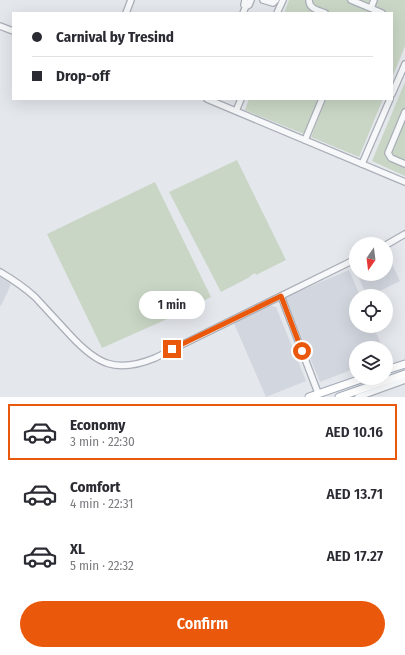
<!DOCTYPE html>
<html lang="en">
<head>
<meta charset="utf-8">
<style>
	body { margin:0; font-family:"Fira Sans Condensed",sans-serif; background:#f7f7f7; color:#2b2b33; height:100vh; display:flex; flex-direction:column; font-size:15px; white-space:nowrap }
	* { box-sizing:border-box; margin:0 }
	p { font-size:13px; color:#7c7c81 }
	.icon { flex:none; width:22px; height:22px; fill:none; stroke:currentColor; stroke-width:2; stroke-linecap:round; stroke-linejoin:round }
	.map { position:relative; height:397px; overflow:hidden }
	.panel { display:flex; flex-direction:column; background:#fff; flex:1 }
	.panel>* { flex:none }
	.guide { position:absolute; left:12px; top:12px; width:381px; height:88px; border-radius:0px; box-shadow:0 4px 16px #0002; display:grid; align-content:center; height:88px; padding:0 20px; background:#fff }
	.needle { width:26px; rotate:194deg }
	.controls { position:absolute; left:349px; top:237px; display:grid; gap:8px }
	.controls a { display:grid; place-items:center; width:44px; height:44px; border-radius:50%; background:#fff; box-shadow:0 4px 16px #0002; font-size:20px }
	.end { position:absolute; width:18px; height:18px; margin:-9px; border:5px solid #ea580c; background:#fff; box-shadow:0 0 0 2px #fff }
	.from { border-radius:50% }
	.bubble { position:absolute; height:28px; border-radius:14px; background:#fff; box-shadow:0 4px 16px #0002; font-size:13px; font-weight:600; line-height:28px; text-align:center }
	.guide b { display:flex; align-items:center; gap:14px; height:38px; font-size:15px }
	.guide b+b { border-top:1px solid #e1e1e2 }
	.guide i { width:10px; height:10px; background:#2b2b33 }
	ul { padding:7px 0 0; list-style:none }
	li { display:flex; align-items:center; gap:12px; height:56px; margin:0 8px 6px; padding:0 12px; border:2px solid transparent; border-radius:0px }
	li div { flex:1 }
	li b { display:block; font-size:15px }
	li em { font-style:normal; font-weight:600 }
	li.selected { border-color:#ea580c }
	li>.icon { width:36px; height:36px; stroke-width:1.5 }
	.cta { display:flex; gap:8px; margin-top:auto; padding:8px 20px }
	.cta a { flex:1; height:46px; border-radius:24px; background:#ea580c; color:#fff; font-size:16px; font-weight:600; line-height:46px; text-align:center }
	.map>svg:first-child { display:block }
	.built { fill:#d2d6de }
	.green { fill:#c9d6c5 }
	.lines { fill:none; stroke-linecap:round; stroke-linejoin:round }
	.minor-casing { stroke:#a9aeb7; stroke-width:8 }
	.major-casing { stroke:#a3abb8; stroke-width:9 }
	.minor { stroke:#f7f8fa; stroke-width:5.5 }
	.major { stroke:#fff; stroke-width:7 }
	.route { stroke:#ea580c; stroke-width:5 }
</style>
</head>
<body>
<div class="map">
<svg width="405" height="397" viewBox="0 0 405 397">
	<rect width="100%" height="100%" fill="#e4e7ec"/>
	<g class="built">
		<polygon points="386,251 400,281 370,296 367,296 357,274 386,274"/>
		<polygon points="349,270 360,296 356,296 356,326 373,326 383,348 356,348 356,368 320,382 285,297"/>
		<polygon points="0,277 11,284 1,306 0,305"/>
		<polygon points="269,305 276,307 306,381 266,397 233,321"/>
	</g>
	<g class="green">
		<polygon points="289,0 405,0 405,46 392,78 392,13 284,13"/>
		<polygon points="405,82 405,176 372,161"/>
		<polygon points="249,99 319,99 304,134 245,110"/>
		<polygon points="326,99 383,99 359,157 311,137"/>
		<polygon points="237,160 286,260 256,275 255,273 250,276 250,277 221,292 169,192"/>
		<polygon points="155,182 211,297 176,315 102,348 47,234"/>
	</g>
	<g class="lines">
		<defs>
			<g id="minor">
				<polyline points="245,0 244,5 247,6 249,5 251,0"/>
				<polyline points="263,0 273,3 276,0"/>
				<path d="M309,0C309,9 318,10 325,13"/>
				<polyline points="351,0 382,13"/>
				<polyline points="371,8 374,0"/>
				<polyline points="126,13 131,0"/>
				<polyline points="243,13 246,6"/>
				<polyline points="277,13 283,0"/>
				<polyline points="0,26 13,31"/>
				<polyline points="392,94 405,64"/>
				<polyline points="207,99 405,182"/>
				<polyline points="236,111 241,99"/>
				<polyline points="405,112 388,153 391,158 405,164"/>
				<polyline points="305,140 322,99"/>
				<polyline points="362,164 390,99"/>
				<polyline points="386,245 405,234"/>
				<path d="M0,272C12,279 24,287 35,297C47,310 59,323 71,336C97,364 116,374 155,358L356,259"/>
				<polyline points="281,296 318,393"/>
				<polyline points="358,397 405,380"/>
			</g>
			<g id="major">
				<polyline points="386,370 405,364"/>
				<polyline points="309,397 364,378"/>
				<polyline points="339,397 405,374"/>
			</g>
		</defs>
		<use href="#minor" class="minor-casing"/>
		<use href="#major" class="major-casing"/>
		<use href="#minor" class="minor"/>
		<use href="#major" class="major"/>
	</g>
	<g class="lines">
		<polyline class="route" points="172,349 281,296 302,351"/>
	</g>
</svg>
<div class="controls">
<a><svg class="needle" viewBox="-14 -14 28 28"><path d="M0-13l5 13h-10z" fill="#e53935"/><path d="M0 13l5-13h-10z" fill="#7c7c81"/></svg></a>
<a><svg class="icon" aria-label="locate" viewBox="0 0 24 24"><circle cx="12" cy="12" r="6"/><path d="M12 2v4M12 18v4M2 12h4M18 12h4"/></svg></a>
<a><svg class="icon" aria-label="layers" viewBox="0 0 24 24"><path d="M12 4l9 5-9 5-9-5zM3 14l9 5 9-5"/></svg></a>
</div>
<i class="end from" style="left:302px;top:351px"></i>
<i class="end" style="left:172px;top:349px"></i>
<div class="bubble" style="left:139px;top:291px;width:66px">1 min</div>
<div class="guide">
<b><i class="from"></i>Carnival by Tresind</b>
<b><i></i>Drop-off</b>
</div>
</div>
<section class="panel">
<ul>
<li class="selected"><svg class="icon" aria-label="car" viewBox="0 0 24 24"><path d="M5 17H2v-5l4-1 3-4h7l3 4 3 1v5h-3M9 17h6M6 11h13"/><circle cx="7" cy="17" r="2"/><circle cx="17" cy="17" r="2"/></svg><div><b>Economy</b><p>3 min · 22:30</p></div><em>AED 10.16</em></li>
<li><svg class="icon" aria-label="car" viewBox="0 0 24 24"><path d="M5 17H2v-5l4-1 3-4h7l3 4 3 1v5h-3M9 17h6M6 11h13"/><circle cx="7" cy="17" r="2"/><circle cx="17" cy="17" r="2"/></svg><div><b>Comfort</b><p>4 min · 22:31</p></div><em>AED 13.71</em></li>
<li><svg class="icon" aria-label="car" viewBox="0 0 24 24"><path d="M5 17H2v-5l4-1 3-4h7l3 4 3 1v5h-3M9 17h6M6 11h13"/><circle cx="7" cy="17" r="2"/><circle cx="17" cy="17" r="2"/></svg><div><b>XL</b><p>5 min · 22:32</p></div><em>AED 17.27</em></li>
</ul>
<div class="cta"><a>Confirm</a></div>
</section>
</body>
</html>
